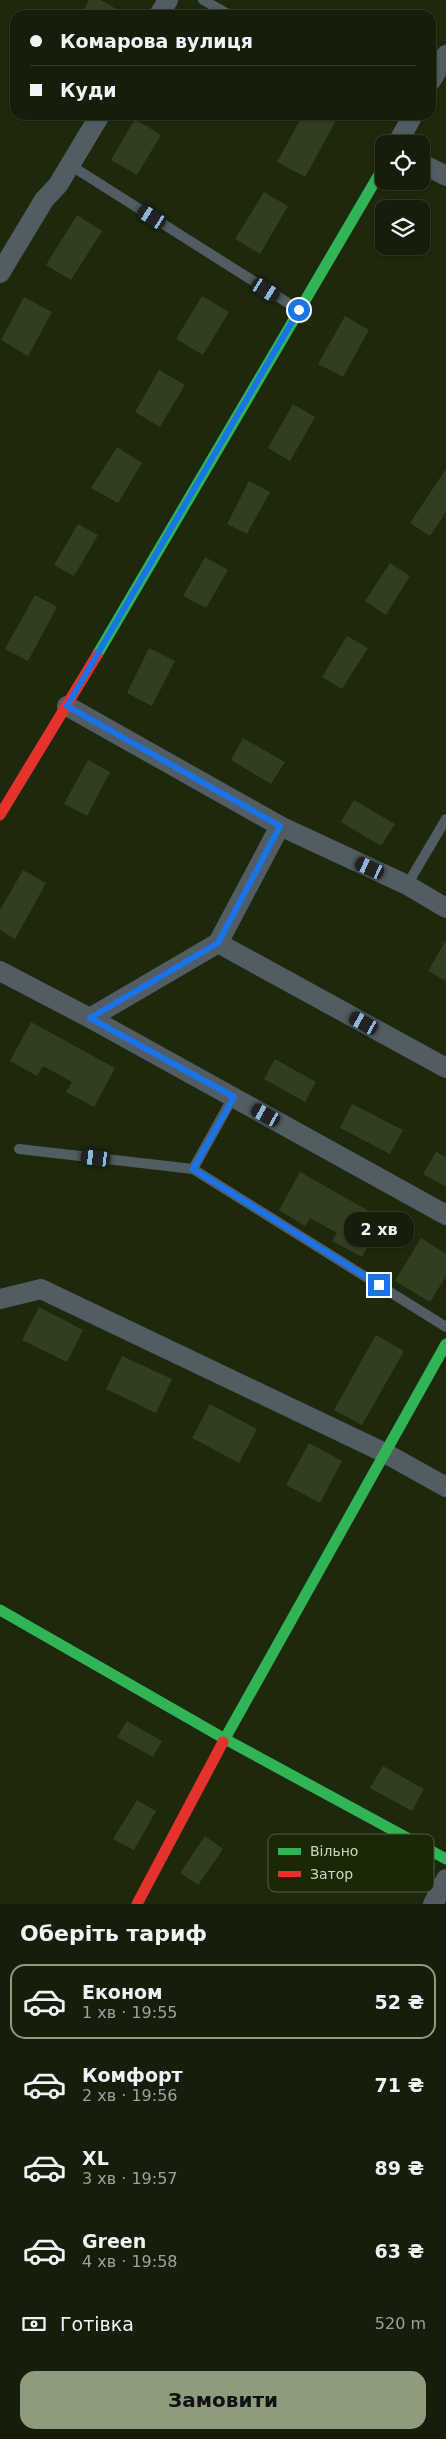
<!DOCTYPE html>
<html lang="uk">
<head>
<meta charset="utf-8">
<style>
	body { margin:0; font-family:"DejaVu Sans",sans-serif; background:#1f2712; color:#f1f3f6; height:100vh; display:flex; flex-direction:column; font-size:19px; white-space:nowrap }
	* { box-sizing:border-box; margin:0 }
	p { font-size:16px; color:#9ea29c }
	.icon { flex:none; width:28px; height:28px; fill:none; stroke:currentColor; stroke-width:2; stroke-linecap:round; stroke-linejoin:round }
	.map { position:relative; height:1904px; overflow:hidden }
	.sheet { display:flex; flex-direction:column; background:#161e09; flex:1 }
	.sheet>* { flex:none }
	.banner { position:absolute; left:10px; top:10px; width:426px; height:110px; border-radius:15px; box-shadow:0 1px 4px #0004,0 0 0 1px #353c2a; display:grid; align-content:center; height:110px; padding:0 20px; background:#161e09 }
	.controls { position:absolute; left:375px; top:135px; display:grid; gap:10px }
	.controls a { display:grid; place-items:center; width:55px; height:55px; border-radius:10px; background:#161e09; box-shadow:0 1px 4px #0004,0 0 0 1px #353c2a; font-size:25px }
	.end { position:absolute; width:22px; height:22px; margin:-11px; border:6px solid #1a73e8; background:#fff; box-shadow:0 0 0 2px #fff }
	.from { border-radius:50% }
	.bubble { position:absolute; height:35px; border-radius:15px; background:#161e09; box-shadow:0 1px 4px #0004,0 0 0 1px #353c2a; font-size:16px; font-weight:700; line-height:35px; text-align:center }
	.car { position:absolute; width:15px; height:30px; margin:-15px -8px; border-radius:6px; box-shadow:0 0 4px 1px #0007; background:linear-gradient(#222 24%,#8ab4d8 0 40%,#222 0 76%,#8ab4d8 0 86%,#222 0) }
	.banner b { display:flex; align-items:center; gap:18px; height:48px; font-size:19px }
	.banner b+b { border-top:1px solid #353c2a }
	.banner i { width:12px; height:12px; background:#f1f3f6 }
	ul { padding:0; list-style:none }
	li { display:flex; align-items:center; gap:15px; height:75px; margin:0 10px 8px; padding:0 10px; border:2px solid transparent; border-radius:15px }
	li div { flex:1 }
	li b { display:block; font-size:19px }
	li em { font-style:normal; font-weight:700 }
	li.active { border-color:#8d9c7c }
	li>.icon { width:45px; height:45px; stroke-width:1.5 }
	h2 { padding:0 20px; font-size:22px; line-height:60px }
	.pay { display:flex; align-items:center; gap:12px; height:55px; padding:0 20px; font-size:19px }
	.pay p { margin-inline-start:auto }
	.button { display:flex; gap:10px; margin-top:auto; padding:10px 20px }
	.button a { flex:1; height:58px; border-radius:15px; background:#8d9c7c; color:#111; font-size:20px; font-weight:700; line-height:58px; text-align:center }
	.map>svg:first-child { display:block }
	.building { fill:#323e21 }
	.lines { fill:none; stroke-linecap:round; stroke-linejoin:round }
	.lane { stroke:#515d63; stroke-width:10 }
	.street { stroke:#515d63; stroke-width:20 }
	.fast { stroke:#30b455; stroke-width:11 }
	.jam { stroke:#e5322d; stroke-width:11 }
	.route { stroke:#1a73e8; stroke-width:6 }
	.key { fill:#192806; stroke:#4e5e3c; stroke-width:1 }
	.key-label { font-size:14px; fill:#cadbb9 }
</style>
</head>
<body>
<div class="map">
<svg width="446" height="1904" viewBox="0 0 446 1904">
	<rect width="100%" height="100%" fill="#1d280c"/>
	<g class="building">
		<polygon points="89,0 100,0 128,15 81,15"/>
		<polygon points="303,115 339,115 305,177 277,162"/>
		<polygon points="135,119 161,135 137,175 111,160"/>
		<polygon points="264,192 288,206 260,254 235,239"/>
		<polygon points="77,215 102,231 71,280 46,265"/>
		<polygon points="202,296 229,312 203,355 176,339"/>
		<polygon points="24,297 52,312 28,356 1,340"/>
		<polygon points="345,316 369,330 343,377 318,364"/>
		<polygon points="159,370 185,385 160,427 135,412"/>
		<polygon points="293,404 315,417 290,461 268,448"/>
		<polygon points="117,447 142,463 118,503 91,488"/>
		<polygon points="446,469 446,512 430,536 410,523"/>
		<polygon points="249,481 270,492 247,534 227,524"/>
		<polygon points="78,524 98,535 74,576 54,565"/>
		<polygon points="205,557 228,570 206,608 183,596"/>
		<polygon points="390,563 410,576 386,615 365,601"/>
		<polygon points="35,595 57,607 28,661 5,649"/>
		<polygon points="347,636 368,648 342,689 322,677"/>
		<polygon points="149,648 175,661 152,706 127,693"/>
		<polygon points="243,738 285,762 271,784 231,760"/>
		<polygon points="88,760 110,772 87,816 64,804"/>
		<polygon points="354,800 395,824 381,846 341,822"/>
		<polygon points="23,870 46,883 15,939 0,930 0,910"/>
		<polygon points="446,940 446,981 428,971"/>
		<polygon points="31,1022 115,1068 94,1107 66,1092 72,1082 43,1066 37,1076 10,1061"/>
		<polygon points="275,1059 316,1082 305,1102 264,1079"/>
		<polygon points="352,1104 403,1130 390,1154 340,1128"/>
		<polygon points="436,1152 446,1157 446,1187 423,1174"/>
		<polygon points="300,1172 383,1219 362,1257 332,1241 337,1233 310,1218 305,1226 279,1210"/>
		<polygon points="421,1238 446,1254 446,1276 430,1302 395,1281"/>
		<polygon points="39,1307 83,1330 67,1362 22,1340"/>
		<polygon points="376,1335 404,1351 362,1425 334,1410"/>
		<polygon points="122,1356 172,1379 156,1413 106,1389"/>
		<polygon points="210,1404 257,1429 239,1463 192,1438"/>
		<polygon points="309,1443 342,1461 320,1503 286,1485"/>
		<polygon points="127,1721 162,1741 153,1757 117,1737"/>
		<polygon points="383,1766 424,1789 412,1811 370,1788"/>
		<polygon points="137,1800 156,1811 134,1850 113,1839"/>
		<polygon points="205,1836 223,1849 198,1885 180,1873"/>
	</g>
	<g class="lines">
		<g class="lane">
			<polyline points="203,0 230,15"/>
			<polyline points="70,165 299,310"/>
			<polyline points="407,885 446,819"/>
			<polyline points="19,1149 193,1169 446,1327"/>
			<polyline points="193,1169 233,1097"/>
		</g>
		<g class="street">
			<polyline points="159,15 168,0"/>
			<polyline points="431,81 446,55"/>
			<polyline points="397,144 413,115"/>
			<polyline points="421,163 446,176"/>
			<polyline points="0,273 44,200 58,185 100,115"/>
			<polyline points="67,706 280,826 407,885 446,908"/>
			<polyline points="218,943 280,826"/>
			<polyline points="0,971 90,1018 218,943 446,1068"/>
			<polyline points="90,1018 446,1215"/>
			<polyline points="0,1299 41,1289 385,1453 446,1487"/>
			<polyline points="433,1904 446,1879"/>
		</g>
		<g class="fast">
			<polyline points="97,655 384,166"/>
			<polyline points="0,1610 225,1739 446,1859"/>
			<polyline points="223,1742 446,1344"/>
		</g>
		<g class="jam">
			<polyline points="0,815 97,655"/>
			<polyline points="137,1904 223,1742"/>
		</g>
	</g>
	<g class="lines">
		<polyline class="route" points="299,310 67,706 280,826 218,943 90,1018 234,1097 193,1169 379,1285"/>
	</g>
	<rect x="268" y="1834" width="166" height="58" rx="8" class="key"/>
	<rect x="278" y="1848" width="23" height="7" fill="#30b455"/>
	<rect x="278" y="1871" width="23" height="6" fill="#e5322d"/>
	<g class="key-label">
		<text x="310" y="1856">Вільно</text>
		<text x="310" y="1879">Затор</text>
	</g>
</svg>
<div class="controls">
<a><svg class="icon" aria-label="locate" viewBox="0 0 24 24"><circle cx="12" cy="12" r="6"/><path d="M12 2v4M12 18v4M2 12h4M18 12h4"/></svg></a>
<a><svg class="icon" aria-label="layers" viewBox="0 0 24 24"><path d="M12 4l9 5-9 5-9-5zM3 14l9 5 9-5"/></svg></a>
</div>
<i class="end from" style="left:299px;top:310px"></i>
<i class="end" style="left:379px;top:1285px"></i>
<div class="bubble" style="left:344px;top:1212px;width:70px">2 хв</div>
<i class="car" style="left:152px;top:217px;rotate:302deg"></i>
<i class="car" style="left:266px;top:290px;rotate:122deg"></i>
<i class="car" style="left:370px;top:868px;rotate:295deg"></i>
<i class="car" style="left:364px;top:1023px;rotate:299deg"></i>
<i class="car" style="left:266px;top:1115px;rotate:299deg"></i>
<i class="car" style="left:96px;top:1158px;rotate:277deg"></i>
<div class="banner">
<b><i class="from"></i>Комарова вулиця</b>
<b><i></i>Куди</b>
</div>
</div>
<section class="sheet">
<h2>Оберіть тариф</h2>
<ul>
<li class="active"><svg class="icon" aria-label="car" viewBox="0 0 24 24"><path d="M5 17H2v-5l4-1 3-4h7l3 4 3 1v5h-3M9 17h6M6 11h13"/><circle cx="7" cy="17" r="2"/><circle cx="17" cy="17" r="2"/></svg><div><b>Економ</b><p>1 хв · 19:55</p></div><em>52 ₴</em></li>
<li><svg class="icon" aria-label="car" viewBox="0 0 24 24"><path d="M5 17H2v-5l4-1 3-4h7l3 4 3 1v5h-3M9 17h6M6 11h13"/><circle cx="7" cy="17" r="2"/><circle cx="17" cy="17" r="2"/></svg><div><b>Комфорт</b><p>2 хв · 19:56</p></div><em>71 ₴</em></li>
<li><svg class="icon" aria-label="car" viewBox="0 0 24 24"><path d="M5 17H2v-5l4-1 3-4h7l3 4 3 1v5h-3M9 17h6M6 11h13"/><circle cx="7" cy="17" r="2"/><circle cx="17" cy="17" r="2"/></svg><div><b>XL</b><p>3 хв · 19:57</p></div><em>89 ₴</em></li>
<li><svg class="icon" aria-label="car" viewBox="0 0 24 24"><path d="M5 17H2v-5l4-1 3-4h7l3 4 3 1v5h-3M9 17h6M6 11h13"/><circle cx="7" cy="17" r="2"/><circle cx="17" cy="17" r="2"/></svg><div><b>Green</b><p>4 хв · 19:58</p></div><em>63 ₴</em></li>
</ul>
<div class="pay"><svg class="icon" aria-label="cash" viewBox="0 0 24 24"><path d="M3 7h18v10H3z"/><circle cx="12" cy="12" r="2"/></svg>Готівка<p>520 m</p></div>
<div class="button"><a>Замовити</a></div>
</section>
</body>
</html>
